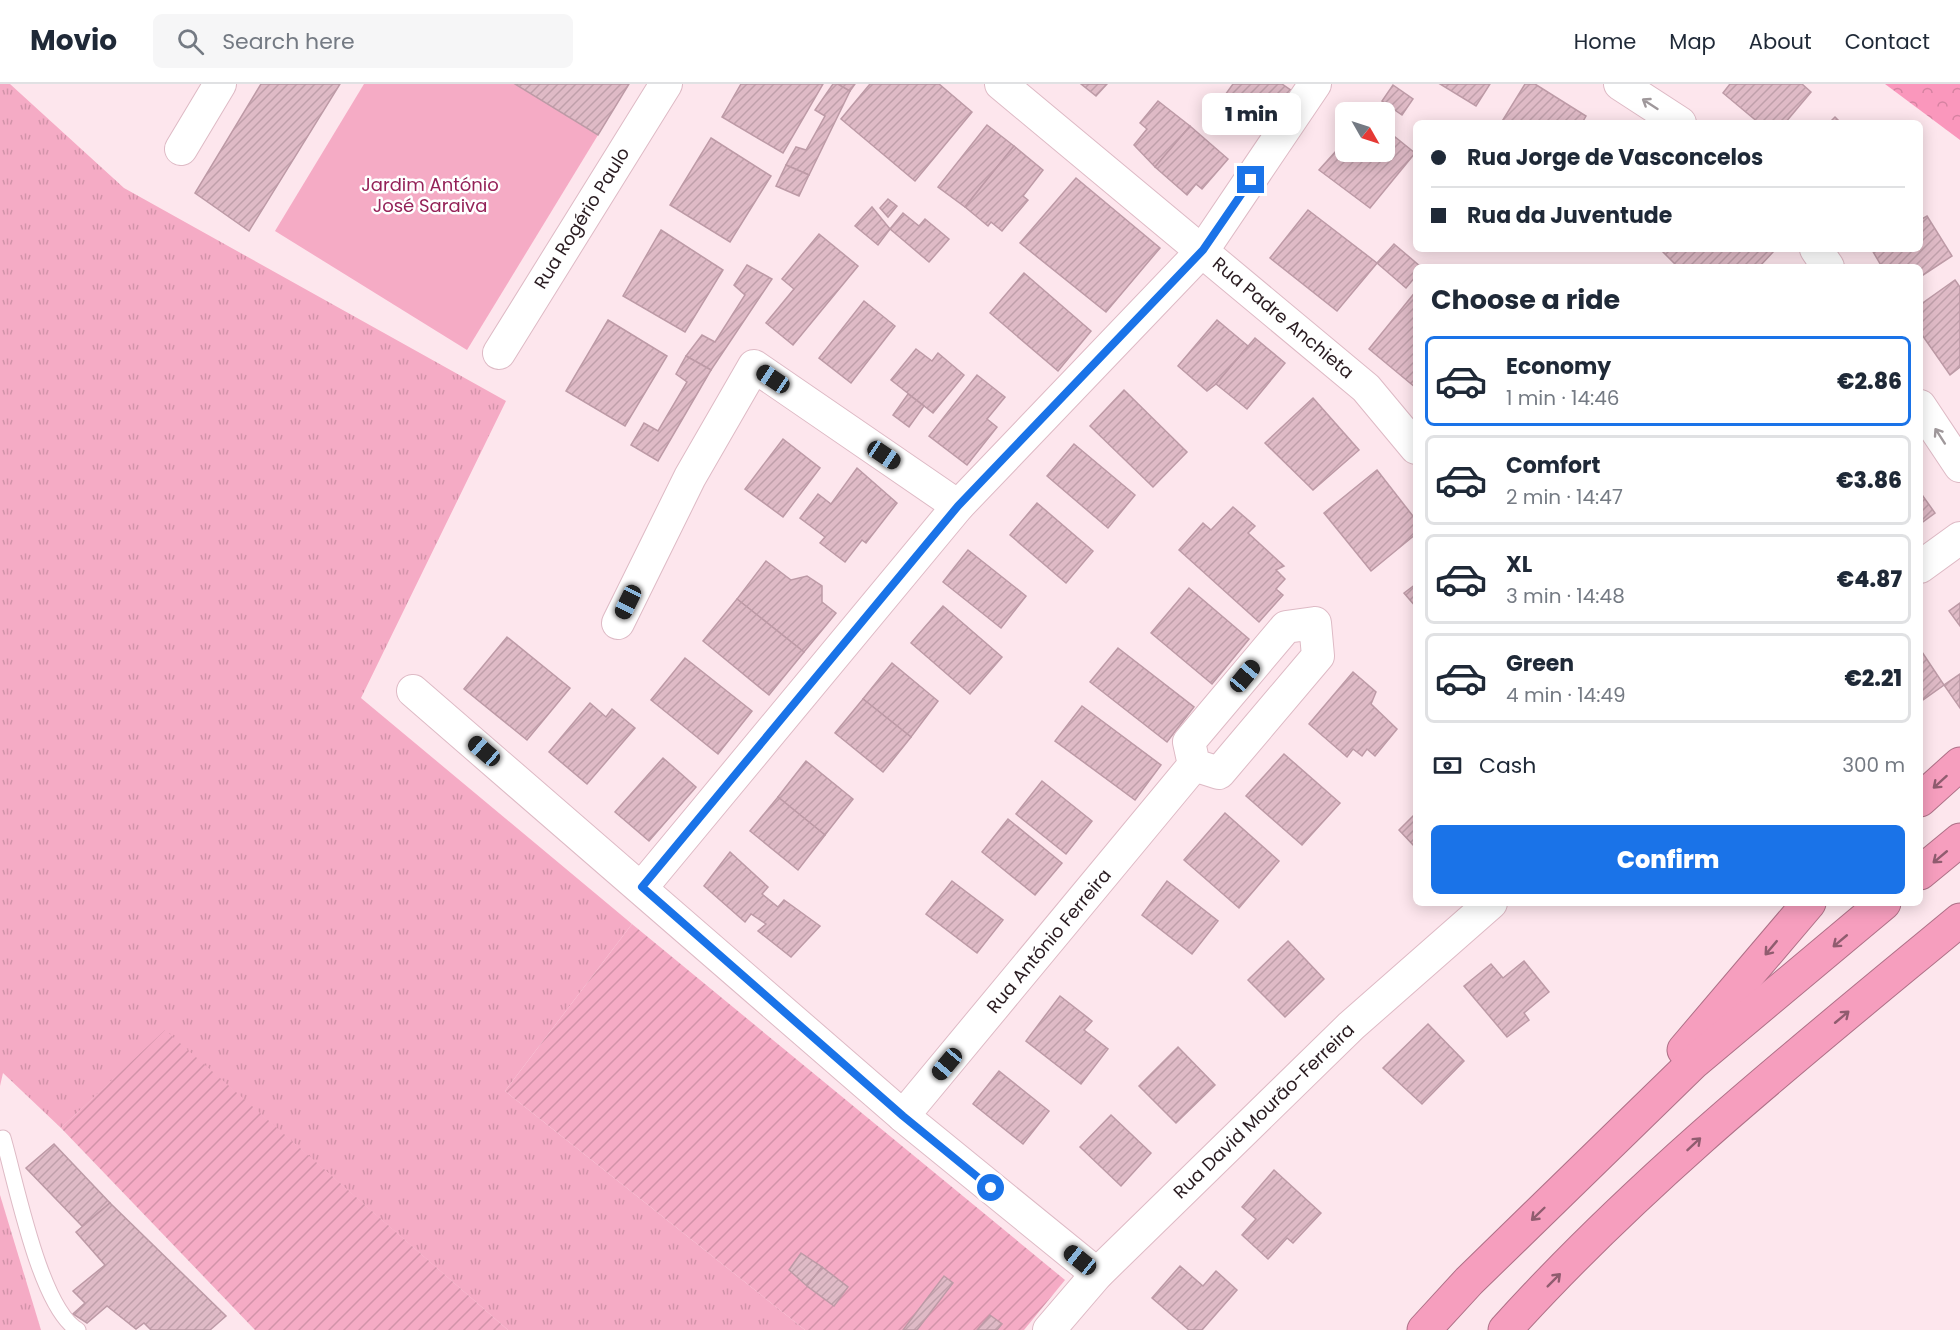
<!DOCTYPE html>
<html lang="en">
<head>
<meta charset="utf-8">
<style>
	body { margin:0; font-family:Poppins,sans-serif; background:#f6f6f7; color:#1f2937; height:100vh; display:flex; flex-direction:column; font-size:22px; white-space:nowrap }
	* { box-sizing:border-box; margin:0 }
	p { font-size:20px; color:#747a83 }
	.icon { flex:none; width:33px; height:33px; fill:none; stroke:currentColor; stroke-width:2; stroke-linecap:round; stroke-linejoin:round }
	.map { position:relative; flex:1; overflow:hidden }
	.details { position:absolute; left:1413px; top:180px; width:510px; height:642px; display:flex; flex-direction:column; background:#fff; border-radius:9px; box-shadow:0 3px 15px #0003 }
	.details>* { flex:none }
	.guide { position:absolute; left:1413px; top:36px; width:510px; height:132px; border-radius:9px; box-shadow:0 3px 15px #0003; display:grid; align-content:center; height:132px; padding:0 18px; background:#fff }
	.needle { width:39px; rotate:129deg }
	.buttons { position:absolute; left:1335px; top:18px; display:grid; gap:12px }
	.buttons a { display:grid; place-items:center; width:60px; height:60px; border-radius:9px; background:#fff; box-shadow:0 3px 15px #0003; font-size:30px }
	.end { position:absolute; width:27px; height:27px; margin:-14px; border:8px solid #1a73e8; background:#fff; box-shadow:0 0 0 3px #fff }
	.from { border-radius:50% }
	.bubble { position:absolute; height:42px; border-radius:9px; background:#fff; box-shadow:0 3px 15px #0003; font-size:20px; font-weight:800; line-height:42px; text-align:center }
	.car { position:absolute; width:18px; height:36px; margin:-18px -9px; border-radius:8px; box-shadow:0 0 4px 2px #0007; background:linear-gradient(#222 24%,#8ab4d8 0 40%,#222 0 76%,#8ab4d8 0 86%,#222 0) }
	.guide b { display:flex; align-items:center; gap:21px; height:57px; font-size:22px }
	.guide b+b { border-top:2px solid #e0e1e3 }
	.guide i { width:15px; height:15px; background:#1f2937 }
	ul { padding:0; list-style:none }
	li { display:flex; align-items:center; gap:18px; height:90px; margin:0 12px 9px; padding:0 6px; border:3px solid #e0e1e3; border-radius:9px }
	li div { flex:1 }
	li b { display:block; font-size:22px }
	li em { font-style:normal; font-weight:800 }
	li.selected { border-color:#1a73e8 }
	li>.icon { width:54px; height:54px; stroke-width:1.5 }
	h2 { padding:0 18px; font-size:27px; line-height:72px }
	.pay { display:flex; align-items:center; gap:15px; height:66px; padding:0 18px; font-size:22px }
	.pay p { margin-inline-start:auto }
	.primary-button { display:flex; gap:12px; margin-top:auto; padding:12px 18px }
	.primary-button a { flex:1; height:69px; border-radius:9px; background:#1a73e8; color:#fff; font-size:24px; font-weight:800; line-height:69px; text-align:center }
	header { display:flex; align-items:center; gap:36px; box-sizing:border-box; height:84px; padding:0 30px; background:#fff; border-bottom:2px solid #e0e1e3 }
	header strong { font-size:28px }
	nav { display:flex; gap:33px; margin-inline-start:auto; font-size:21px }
	.search { width:420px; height:54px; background:#f6f6f7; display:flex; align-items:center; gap:15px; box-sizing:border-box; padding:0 21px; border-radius:9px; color:#747a83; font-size:22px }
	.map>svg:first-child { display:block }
	.grass { fill:url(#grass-tufts) }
	.forest { fill:url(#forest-crowns) }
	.park { fill:#f5abc5 }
	.garden { fill:url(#garden-furrows) }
	.building { fill:url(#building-hatch); stroke:#bd9aa6; stroke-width:1.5 }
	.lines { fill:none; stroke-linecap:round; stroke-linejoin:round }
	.lane-casing { stroke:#debac5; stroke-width:17 }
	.street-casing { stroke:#debac5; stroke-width:34 }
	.highway-casing { stroke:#ae7087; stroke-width:35 }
	.lane { stroke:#fff; stroke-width:15 }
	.street { stroke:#fff; stroke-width:32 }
	.highway { stroke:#f69ebe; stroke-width:33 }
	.oneway { stroke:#9f989b }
	.oneway2 { stroke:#905c6f }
	.route { stroke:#1a73e8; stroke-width:8 }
	.labels { text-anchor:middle; stroke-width:5; stroke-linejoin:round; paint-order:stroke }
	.park-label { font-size:18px; fill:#942258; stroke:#fff }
	.street-label { font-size:18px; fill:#291b20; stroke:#fff }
</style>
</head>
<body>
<header>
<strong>Movio</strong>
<div class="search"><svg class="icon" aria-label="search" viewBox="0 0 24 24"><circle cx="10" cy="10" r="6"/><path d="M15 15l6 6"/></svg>Search here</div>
<nav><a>Home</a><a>Map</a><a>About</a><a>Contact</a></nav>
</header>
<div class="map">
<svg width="1960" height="1246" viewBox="0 0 1960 1246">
	<defs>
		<pattern id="grass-tufts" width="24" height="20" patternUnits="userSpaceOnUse" patternTransform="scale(1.5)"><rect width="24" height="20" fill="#f5abc5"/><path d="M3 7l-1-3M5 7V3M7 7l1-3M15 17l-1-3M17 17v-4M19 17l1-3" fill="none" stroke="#d293a9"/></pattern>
		<pattern id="forest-crowns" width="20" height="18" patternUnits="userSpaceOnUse" patternTransform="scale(1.5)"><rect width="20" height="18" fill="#fa97bc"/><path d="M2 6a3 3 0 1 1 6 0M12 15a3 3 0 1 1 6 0" fill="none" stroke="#d682a1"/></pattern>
		<pattern id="garden-furrows" width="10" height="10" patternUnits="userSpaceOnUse" patternTransform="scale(1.5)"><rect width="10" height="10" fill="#f5abc5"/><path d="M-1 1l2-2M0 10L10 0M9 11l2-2" fill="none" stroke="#d293a9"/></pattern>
		<pattern id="building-hatch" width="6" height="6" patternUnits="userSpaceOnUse" patternTransform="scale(1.5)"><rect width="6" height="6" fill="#dfbac6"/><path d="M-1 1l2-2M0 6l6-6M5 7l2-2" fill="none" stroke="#bf9faa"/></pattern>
	</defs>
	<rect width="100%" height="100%" fill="#fde6ed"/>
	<g class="grass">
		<polygon points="0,0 10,0 124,104 506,317 361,614 632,840 505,1007 805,1246 508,1246 165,947 61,1044 3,989 0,1002"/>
		<polygon points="0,1111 41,1246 0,1246"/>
	</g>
	<polygon class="forest" points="1885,0 1960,0 1960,56"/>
	<polygon class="park" points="364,0 515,0 598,51 467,266 275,147"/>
	<g class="garden">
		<polygon points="632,840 1065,1196 1024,1246 805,1246 505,1007"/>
		<polygon points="165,946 508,1246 255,1246 61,1044"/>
	</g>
	<g class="building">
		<polygon points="261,0 340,0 249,147 195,109"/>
		<polygon points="515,0 629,0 598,51"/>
		<polygon points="741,0 823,0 783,69 722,33"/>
		<polygon points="833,0 838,0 850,7 809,91 786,81 796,63 806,66 825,32 815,26"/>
		<polygon points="838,0 855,0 850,7"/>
		<polygon points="870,0 939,0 972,28 915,97 841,35"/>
		<polygon points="1081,0 1107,0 1096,12"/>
		<polygon points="1233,0 1282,0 1292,7 1265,42 1225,11"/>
		<polygon points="1440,0 1490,0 1476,22"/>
		<polygon points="1525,0 1535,0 1586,32 1582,39 1501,39"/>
		<polygon points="1730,0 1802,0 1811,8 1785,39 1759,39 1723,9"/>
		<polygon points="1393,1 1413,15 1402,31 1382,17"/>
		<polygon points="1158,17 1190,42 1155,83 1134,61 1147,45 1140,39"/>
		<polygon points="1835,33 1841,39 1829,39"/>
		<polygon points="987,41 1014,62 965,123 938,103"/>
		<polygon points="1190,42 1228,75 1202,105 1196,100 1187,111 1155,83"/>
		<polygon points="1384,44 1415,69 1370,124 1319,86 1346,56 1346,68 1384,68"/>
		<polygon points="711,54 771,92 730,158 670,121"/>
		<polygon points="1014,62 1043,86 1023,112 1028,116 1002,147 991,138 988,142 965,123"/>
		<polygon points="786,81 809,91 799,112 776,102"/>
		<polygon points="1076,94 1160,164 1106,228 1020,159"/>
		<polygon points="888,115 897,122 888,133 880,124"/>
		<polygon points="872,123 890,145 878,161 855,142"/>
		<polygon points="1308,126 1377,179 1337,227 1270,174"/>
		<polygon points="903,129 919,142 925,135 949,155 929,178 890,145"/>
		<polygon points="1927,132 1952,172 1920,193 1920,183 1882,183 1872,166 1920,165 1920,136"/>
		<polygon points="661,146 723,186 685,248 623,212"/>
		<polygon points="819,150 858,182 793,261 766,239 794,205 782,195"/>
		<polygon points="1394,160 1421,183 1416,183 1416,192 1406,204 1377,179"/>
		<polygon points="1664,165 1770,165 1773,168 1759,183 1678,183 1662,167"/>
		<polygon points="747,181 772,195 711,286 686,272 702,251 715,258 745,211 734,201"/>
		<polygon points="1024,189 1091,247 1058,287 990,229"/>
		<polygon points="1955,196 1960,203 1960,283 1950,291 1920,248 1920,221"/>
		<polygon points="1416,207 1416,304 1369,265"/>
		<polygon points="864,217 895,242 851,299 819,274"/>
		<polygon points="608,236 667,272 625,342 566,307"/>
		<polygon points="1217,236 1248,262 1216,300 1207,307 1178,282"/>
		<polygon points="1255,254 1285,279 1247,325 1216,300"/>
		<polygon points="916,265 932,277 938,269 964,291 933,329 891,296"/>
		<polygon points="686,272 711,286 658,377 631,361 644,339 658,347 687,298 676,290"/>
		<polygon points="977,291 1005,313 987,335 997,343 967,381 929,352"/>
		<polygon points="1124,306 1187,368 1153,403 1090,342"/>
		<polygon points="908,310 924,322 909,343 893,331"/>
		<polygon points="1313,314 1359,366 1313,406 1265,359"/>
		<polygon points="783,355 820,384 783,433 745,405"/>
		<polygon points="1074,360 1135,411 1108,444 1047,392"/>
		<polygon points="857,384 897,419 866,459 862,456 845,478 820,459 825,453 800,434 818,410 831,420"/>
		<polygon points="1377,386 1416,436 1416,450 1371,487 1324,429"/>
		<polygon points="1920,408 1935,429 1920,440"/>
		<polygon points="1037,419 1093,467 1066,499 1010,451"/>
		<polygon points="1233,423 1255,442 1248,449 1284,482 1276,486 1285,495 1276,505 1283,511 1259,538 1179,466 1203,439 1211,446"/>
		<polygon points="968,466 1026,512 1001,544 943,498"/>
		<polygon points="766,477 791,496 807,492 822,502 822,518 836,529 804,568 737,515"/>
		<polygon points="1416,500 1416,523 1404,509"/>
		<polygon points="1189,504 1249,555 1212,600 1151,549"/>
		<polygon points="737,515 804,568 769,611 703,557"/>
		<polygon points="1960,519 1960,542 1949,527"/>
		<polygon points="943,522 1002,573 970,610 911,559"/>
		<polygon points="507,553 570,604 527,656 464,605"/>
		<polygon points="1118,564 1194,623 1167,658 1090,598"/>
		<polygon points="1920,565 1944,601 1920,618"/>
		<polygon points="685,574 752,627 718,670 651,616"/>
		<polygon points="892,579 938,617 911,653 863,615"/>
		<polygon points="1353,588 1376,608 1371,620 1397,645 1375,672 1367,665 1362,672 1353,665 1347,673 1309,640"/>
		<polygon points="1960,590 1960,624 1944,601"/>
		<polygon points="863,615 911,653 883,688 835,649"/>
		<polygon points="590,619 606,633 612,625 635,644 587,700 549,668"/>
		<polygon points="1082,622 1161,681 1135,716 1055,657"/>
		<polygon points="1284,670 1340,719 1302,761 1246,712"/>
		<polygon points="663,674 696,703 649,757 615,728"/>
		<polygon points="806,677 853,715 825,751 778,713"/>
		<polygon points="1042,697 1092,737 1066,770 1016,730"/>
		<polygon points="778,713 825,751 798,786 750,747"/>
		<polygon points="1225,729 1279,777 1239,824 1184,776"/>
		<polygon points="1416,729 1416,764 1399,746"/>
		<polygon points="1008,735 1062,779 1035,811 982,768"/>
		<polygon points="730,768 768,803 762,810 778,823 784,816 820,842 791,873 758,847 766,840 751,830 745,838 704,802"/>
		<polygon points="952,797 1003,836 977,869 926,830"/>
		<polygon points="1167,797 1218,837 1192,870 1142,831"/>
		<polygon points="1288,857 1324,895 1285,933 1248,896"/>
		<polygon points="1524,877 1549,908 1524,929 1529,936 1507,953 1464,902 1491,880 1503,894"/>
		<polygon points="1060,912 1092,937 1084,946 1108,965 1081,1000 1026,957"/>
		<polygon points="1428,940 1464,977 1422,1020 1383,984"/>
		<polygon points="1178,963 1215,1001 1176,1039 1139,1002"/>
		<polygon points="999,987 1049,1027 1023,1060 973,1020"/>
		<polygon points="1111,1031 1151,1069 1121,1102 1080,1063"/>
		<polygon points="54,1060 110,1119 82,1142 26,1084"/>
		<polygon points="1274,1086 1321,1129 1293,1159 1287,1154 1268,1175 1242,1151 1256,1135 1242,1123"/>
		<polygon points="110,1119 226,1232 210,1246 151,1246 144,1239 136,1245 107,1222 87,1239 73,1230 85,1219 73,1207 105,1181 76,1148"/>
		<polygon points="801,1169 822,1183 807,1202 789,1186"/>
		<polygon points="1180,1182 1203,1202 1216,1187 1237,1206 1202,1246 1189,1246 1152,1214"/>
		<polygon points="822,1183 848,1203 834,1222 807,1202"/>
		<polygon points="944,1192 953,1199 917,1246 903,1246"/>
		<polygon points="990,1231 1002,1240 997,1246 977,1246"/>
	</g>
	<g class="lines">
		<defs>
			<path id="lane" d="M3,1054C16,1098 40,1224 78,1246"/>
			<g id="street">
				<polyline points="1001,0 1366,304 1416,364"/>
				<polyline points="1620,0 1680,39"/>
				<polyline points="181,65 220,0"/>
				<polyline points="1816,165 1828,183"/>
				<polyline points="499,269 666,0"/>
				<polyline points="1920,322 1960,382"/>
				<polyline points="1920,483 1960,454"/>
				<polyline points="618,539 690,393 754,282 958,422"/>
				<polyline points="413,607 903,1032 1097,1190"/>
				<polyline points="642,803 958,422 1203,166 1315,0"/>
				<polyline points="903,1032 1194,681 1219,689 1318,572 1315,539 1286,543 1189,658 1194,681"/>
				<polyline points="1049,1246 1097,1190 1351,942 1491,819"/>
			</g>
			<g id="highway">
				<polyline points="1920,716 1960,680"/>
				<polyline points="1920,789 1960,756"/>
				<polyline points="1684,966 1809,819"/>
				<polyline points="1424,1246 1469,1197 1694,978 1884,819"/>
				<path d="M1505,1246C1642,1094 1803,966 1960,836"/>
			</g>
		</defs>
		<use href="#lane" class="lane-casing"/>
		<use href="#street" class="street-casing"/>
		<use href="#highway" class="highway-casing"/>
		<use href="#lane" class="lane"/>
		<use href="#street" class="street"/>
		<use href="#highway" class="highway"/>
	</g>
	<defs><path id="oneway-shaft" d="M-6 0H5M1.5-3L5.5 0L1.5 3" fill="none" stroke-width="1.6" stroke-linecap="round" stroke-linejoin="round" transform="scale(1.5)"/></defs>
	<g class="oneway">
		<use href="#oneway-shaft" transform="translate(1650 20) rotate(-147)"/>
		<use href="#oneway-shaft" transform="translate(1940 352) rotate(-123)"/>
	</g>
	<g class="oneway2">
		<use href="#oneway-shaft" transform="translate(1940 698) rotate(138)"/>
		<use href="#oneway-shaft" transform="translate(1940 773) rotate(140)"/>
		<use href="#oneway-shaft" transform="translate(1840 857) rotate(140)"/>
		<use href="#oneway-shaft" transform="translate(1771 864) rotate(130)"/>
		<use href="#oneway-shaft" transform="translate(1842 933) rotate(-40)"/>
		<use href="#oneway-shaft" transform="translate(1694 1060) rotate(-43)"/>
		<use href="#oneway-shaft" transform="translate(1538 1130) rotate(136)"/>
		<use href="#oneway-shaft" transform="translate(1554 1196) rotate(-45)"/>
	</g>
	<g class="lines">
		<polyline class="route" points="991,1104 903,1032 642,803 958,422 1203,166 1251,96"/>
	</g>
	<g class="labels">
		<g class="park-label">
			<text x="430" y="107">Jardim António<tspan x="430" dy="21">José Saraiva</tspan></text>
		</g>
		<g class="street-label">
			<text transform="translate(582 134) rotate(-58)" y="6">Rua Rogério Paulo</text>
			<text transform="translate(1283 234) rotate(40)" y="6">Rua Padre Anchieta</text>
			<text transform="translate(1049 857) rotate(-50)" y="6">Rua António Ferreira</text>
			<text transform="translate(1264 1027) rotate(-44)" y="6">Rua David Mourão-Ferreira</text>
		</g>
	</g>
</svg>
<div class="buttons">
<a><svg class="needle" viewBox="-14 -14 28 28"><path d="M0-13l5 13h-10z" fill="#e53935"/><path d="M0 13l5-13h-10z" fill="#747a83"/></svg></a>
</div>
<i class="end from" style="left:991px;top:1104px"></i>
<i class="end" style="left:1251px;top:96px"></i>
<div class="bubble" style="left:1202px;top:9px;width:99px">1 min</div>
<i class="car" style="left:773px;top:295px;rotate:304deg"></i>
<i class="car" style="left:884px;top:371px;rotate:124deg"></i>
<i class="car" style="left:628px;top:518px;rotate:206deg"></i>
<i class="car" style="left:1245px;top:592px;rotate:40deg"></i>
<i class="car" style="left:484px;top:667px;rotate:311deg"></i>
<i class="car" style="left:947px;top:980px;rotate:220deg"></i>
<i class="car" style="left:1080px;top:1176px;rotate:309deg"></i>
<div class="guide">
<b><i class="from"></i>Rua Jorge de Vasconcelos</b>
<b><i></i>Rua da Juventude</b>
</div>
<section class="details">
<h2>Choose a ride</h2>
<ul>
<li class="selected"><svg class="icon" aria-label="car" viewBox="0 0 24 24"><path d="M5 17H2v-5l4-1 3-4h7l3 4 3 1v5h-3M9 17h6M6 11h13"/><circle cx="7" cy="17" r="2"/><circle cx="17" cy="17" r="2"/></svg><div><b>Economy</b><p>1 min · 14:46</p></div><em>€2.86</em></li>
<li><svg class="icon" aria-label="car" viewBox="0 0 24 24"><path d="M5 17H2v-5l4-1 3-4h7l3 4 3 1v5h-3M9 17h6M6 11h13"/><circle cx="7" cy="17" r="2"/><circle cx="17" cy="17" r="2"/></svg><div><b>Comfort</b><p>2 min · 14:47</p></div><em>€3.86</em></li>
<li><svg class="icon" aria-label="car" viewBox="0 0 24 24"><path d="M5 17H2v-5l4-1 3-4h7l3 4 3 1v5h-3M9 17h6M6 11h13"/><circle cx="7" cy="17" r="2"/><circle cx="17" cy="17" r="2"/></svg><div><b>XL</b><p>3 min · 14:48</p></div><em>€4.87</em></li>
<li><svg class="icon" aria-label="car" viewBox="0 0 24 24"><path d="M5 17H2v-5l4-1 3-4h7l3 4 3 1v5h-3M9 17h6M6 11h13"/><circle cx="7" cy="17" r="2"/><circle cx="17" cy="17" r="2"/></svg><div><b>Green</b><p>4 min · 14:49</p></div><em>€2.21</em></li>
</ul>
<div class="pay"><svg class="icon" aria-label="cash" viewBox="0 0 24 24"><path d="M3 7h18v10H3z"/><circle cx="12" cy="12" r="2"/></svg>Cash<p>300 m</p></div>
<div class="primary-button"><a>Confirm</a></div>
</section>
</div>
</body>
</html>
